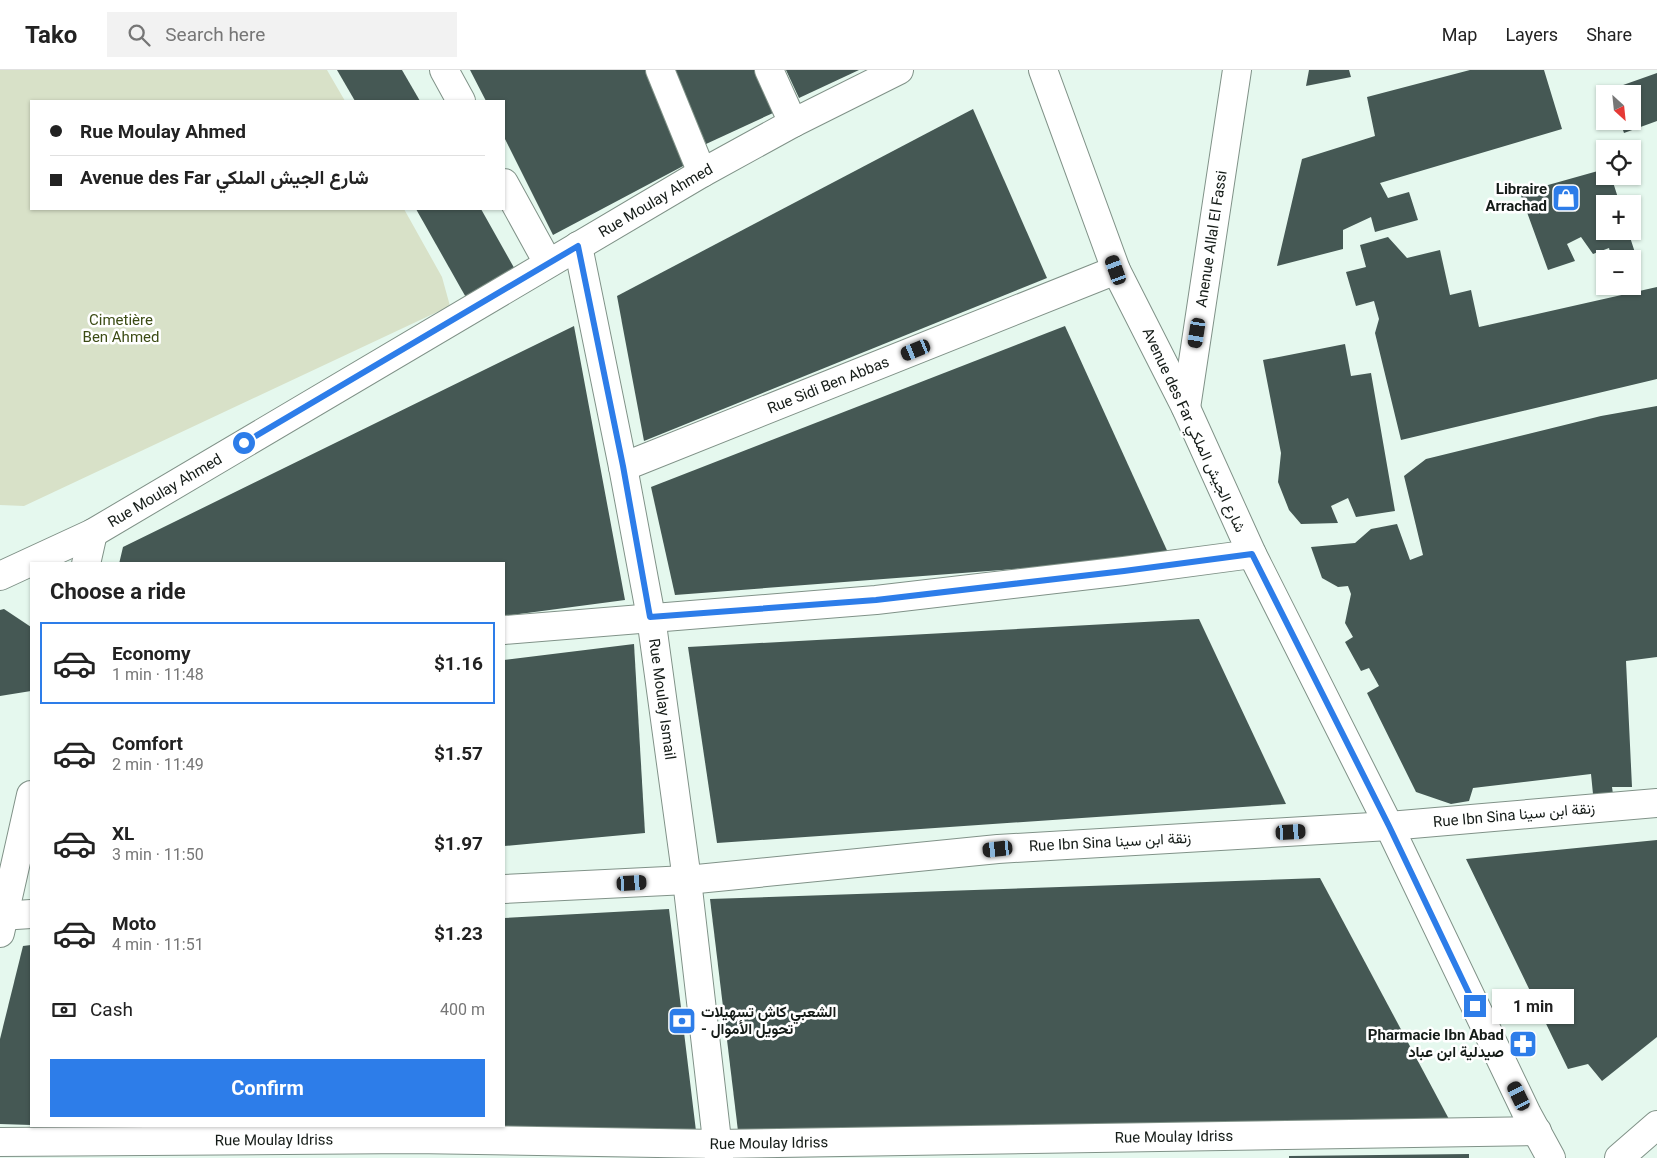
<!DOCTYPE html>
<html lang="en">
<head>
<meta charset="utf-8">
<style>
	body { margin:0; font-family:Roboto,Vazirmatn,sans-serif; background:#f2f2f2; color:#222; height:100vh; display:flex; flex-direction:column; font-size:19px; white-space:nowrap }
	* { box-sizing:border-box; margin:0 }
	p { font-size:16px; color:#767676 }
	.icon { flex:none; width:28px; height:28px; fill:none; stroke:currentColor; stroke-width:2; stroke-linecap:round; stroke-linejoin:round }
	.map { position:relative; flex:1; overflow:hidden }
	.side { position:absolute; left:30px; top:492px; width:475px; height:565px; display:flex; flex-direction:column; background:#fff; border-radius:0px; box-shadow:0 1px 4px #0004 }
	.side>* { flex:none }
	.guide { position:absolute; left:30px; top:30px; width:475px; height:110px; border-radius:0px; box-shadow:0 1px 4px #0004; display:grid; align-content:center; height:110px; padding:0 20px; background:#fff }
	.needle { width:32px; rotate:153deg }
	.controls { position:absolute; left:1596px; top:15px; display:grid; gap:10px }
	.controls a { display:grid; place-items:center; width:45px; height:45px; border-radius:0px; background:#fff; box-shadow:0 1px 4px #0004; font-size:25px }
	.end { position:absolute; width:22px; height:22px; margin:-11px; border:6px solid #2d7de9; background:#fff; box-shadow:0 0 0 2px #fff }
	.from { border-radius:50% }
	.bubble { position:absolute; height:35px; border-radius:0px; background:#fff; box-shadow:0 1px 4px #0004; font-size:16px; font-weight:700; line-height:35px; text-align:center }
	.car { position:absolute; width:15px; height:30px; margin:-15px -8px; border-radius:6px; box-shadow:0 0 4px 1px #0007; background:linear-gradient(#222 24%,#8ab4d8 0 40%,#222 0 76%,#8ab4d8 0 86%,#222 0) }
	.guide b { display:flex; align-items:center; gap:18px; height:48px; font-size:19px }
	.guide b+b { border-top:1px solid #e0e0e0 }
	.guide i { width:12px; height:12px; background:#222 }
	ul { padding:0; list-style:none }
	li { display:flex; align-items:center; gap:15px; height:82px; margin:0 10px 8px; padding:0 10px; border:2px solid transparent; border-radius:0px }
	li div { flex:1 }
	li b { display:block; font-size:19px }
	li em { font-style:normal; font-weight:700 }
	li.active { border-color:#2d7de9 }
	li>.icon { width:45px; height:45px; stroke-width:1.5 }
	h2 { padding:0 20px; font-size:22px; line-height:60px }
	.pay { display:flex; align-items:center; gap:12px; height:55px; padding:0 20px; font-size:19px }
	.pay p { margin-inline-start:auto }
	.cta { display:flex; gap:10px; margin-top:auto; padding:10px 20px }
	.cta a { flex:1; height:58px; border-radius:0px; background:#2d7de9; color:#fff; font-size:20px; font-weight:700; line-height:58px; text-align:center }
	header { display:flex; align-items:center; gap:30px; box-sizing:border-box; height:70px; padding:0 25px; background:#fff; border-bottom:1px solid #e0e0e0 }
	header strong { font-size:24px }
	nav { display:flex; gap:28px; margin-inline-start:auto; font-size:18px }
	.search { width:350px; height:45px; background:#f2f2f2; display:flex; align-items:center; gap:12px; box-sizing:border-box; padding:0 18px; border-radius:0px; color:#767676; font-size:19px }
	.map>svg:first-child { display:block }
	.green { fill:#d8e1c8 }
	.building { fill:#455854 }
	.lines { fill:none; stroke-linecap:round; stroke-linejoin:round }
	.street-casing { stroke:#809288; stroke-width:30 }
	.secondary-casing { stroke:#809288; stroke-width:30 }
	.street { stroke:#fff; stroke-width:28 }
	.secondary { stroke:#fff; stroke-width:28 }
	.route { stroke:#2d7de9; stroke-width:6 }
	.labels { text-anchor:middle; stroke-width:5; stroke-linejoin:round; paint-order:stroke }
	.poi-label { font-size:15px; font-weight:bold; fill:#151c18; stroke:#fff; text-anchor:end }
	.street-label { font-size:15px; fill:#151c18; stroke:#fff }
	.park-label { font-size:15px; fill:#3c4c15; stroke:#fff }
</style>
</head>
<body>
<header>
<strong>Tako</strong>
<div class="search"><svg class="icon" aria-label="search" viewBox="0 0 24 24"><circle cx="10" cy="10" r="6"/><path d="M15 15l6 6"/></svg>Search here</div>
<nav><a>Map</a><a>Layers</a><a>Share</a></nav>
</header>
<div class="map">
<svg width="1657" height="1088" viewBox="0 0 1657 1088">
	<rect width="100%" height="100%" fill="#e5f8ee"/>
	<polygon class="green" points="0,0 327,0 345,31 31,31 31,139 404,139 442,207 450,236 24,436 0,435"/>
	<g class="building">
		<polygon points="337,0 402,0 420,31 355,31"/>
		<polygon points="470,0 645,0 685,95 553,165 504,67 504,31 486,31"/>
		<polygon points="674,0 754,0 773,43 706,74"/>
		<polygon points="786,0 859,0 799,28"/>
		<polygon points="1309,0 1349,0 1351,7 1306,16"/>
		<polygon points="1470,0 1544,0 1562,59 1380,113 1388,128 1409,122 1418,150 1375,162 1371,147 1343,160 1343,179 1277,196 1302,89 1375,66 1367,27"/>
		<polygon points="1657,3 1657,51 1624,63 1620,51 1632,51 1632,24 1610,24 1609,20"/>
		<polygon points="973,39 1047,208 644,371 617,226"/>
		<polygon points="1605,99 1605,106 1611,106 1620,134 1605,134 1605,161 1628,161 1639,195 1632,197 1632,189 1612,189 1609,178 1593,184 1581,167 1567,174 1575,191 1548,200 1520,123"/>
		<polygon points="416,139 481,139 517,203 468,231"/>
		<polygon points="1388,167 1407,188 1440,180 1450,225 1471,220 1479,257 1657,217 1657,309 1401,370 1375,263 1379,249 1374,231 1356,236 1346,202 1366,197 1360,175"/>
		<polygon points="574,256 625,530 504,546 504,494 119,494 123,477"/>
		<polygon points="1065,256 1170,487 675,525 651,417"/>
		<polygon points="1345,274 1351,306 1371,303 1395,441 1356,447 1348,428 1331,436 1338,453 1301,454 1289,440 1278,412 1281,383 1263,290"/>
		<polygon points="1657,336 1657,587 1626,591 1632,717 1612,717 1613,724 1593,724 1591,704 1473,718 1469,731 1451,734 1416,722 1367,623 1379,616 1369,598 1361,601 1345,572 1353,567 1345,553 1351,524 1348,516 1338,517 1322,508 1311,477 1355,473 1371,459 1397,454 1410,490 1423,485 1404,406 1426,389 1601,346"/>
		<polygon points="4,539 31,557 31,621 0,626 0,540"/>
		<polygon points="1199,549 1286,734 717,773 688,577"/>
		<polygon points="634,574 645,763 504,776 504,590"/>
		<polygon points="1657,770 1657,967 1602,1011 1588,994 1568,999 1466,789"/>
		<polygon points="1320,808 1450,1051 738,1061 710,829"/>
		<polygon points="669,839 696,1061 407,1056 504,1056 504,848"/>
		<polygon points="31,875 31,1055 0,1054 0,969 23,876"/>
		<polygon points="1469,1084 1469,1088 1289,1088 1289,1086"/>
	</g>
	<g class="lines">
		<defs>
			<g id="street">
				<polyline points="444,0 461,31"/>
				<polyline points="660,0 702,103"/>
				<polyline points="769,0 793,53"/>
				<polyline points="504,113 548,193"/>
				<path id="s1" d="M578,176L623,397L651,547L687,810L719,1088"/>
				<path id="s2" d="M623,397L1116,200"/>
				<polyline points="86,494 93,463"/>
				<polyline points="504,560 876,530 1124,501 1252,484"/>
				<polyline points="504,819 687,810 998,779 1389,756 1657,733"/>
				<polyline points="0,846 31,844"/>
				<polyline points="0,863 31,725"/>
				<path id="s3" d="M0,1072L413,1069L717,1074L1537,1061"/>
			</g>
			<g id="secondary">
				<polyline points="1043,0 1116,200 1186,338 1252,484 1389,756 1527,1044 1551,1088"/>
				<path id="s4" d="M1186,338L1237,0"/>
				<path id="s5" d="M0,506L93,463L702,103L793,53L899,0"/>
				<polyline points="1619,1088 1657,1055"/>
			</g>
		</defs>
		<use href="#street" class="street-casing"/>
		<use href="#secondary" class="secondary-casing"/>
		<use href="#street" class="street"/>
		<use href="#secondary" class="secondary"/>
	</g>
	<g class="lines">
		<polyline class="route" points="244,373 578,176 623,396 650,547 876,530 1124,501 1252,484 1389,756 1475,936"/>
	</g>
	<defs>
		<symbol id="shop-square" viewBox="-11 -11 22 22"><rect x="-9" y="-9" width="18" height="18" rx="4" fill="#2d7de9" stroke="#fff"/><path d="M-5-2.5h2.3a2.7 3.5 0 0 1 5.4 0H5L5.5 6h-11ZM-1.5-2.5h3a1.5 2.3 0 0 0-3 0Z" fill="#fff"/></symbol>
		<symbol id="bank-square" viewBox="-11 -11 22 22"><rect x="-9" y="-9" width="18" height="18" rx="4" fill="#2d7de9" stroke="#fff"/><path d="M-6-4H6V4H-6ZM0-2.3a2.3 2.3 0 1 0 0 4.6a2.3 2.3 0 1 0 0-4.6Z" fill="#fff"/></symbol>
		<symbol id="pharmacy-square" viewBox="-11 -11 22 22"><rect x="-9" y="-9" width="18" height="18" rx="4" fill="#2d7de9" stroke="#fff"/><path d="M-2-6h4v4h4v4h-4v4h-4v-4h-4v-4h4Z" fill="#fff"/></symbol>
	</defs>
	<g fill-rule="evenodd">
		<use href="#shop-square" x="1550" y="112" width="32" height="32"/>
		<use href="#bank-square" x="666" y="935" width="32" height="32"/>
		<use href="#pharmacy-square" x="1507" y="958" width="32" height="32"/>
	</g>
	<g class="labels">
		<g class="poi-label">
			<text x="1547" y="124">Libraire<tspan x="1547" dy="17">Arrachad</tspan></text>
			<text x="701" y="947" text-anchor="start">الشعبي كاش تسهيلات<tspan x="701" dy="17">- تحويل الأموال</tspan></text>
			<text x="1504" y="970">Pharmacie Ibn Abad<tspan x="1504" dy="17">صيدلية ابن عباد</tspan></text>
		</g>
		<g class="street-label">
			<text dy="5" stroke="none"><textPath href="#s5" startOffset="756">Rue Moulay Ahmed</textPath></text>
			<text dy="5" stroke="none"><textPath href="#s4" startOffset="171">Anenue Allal El Fassi</textPath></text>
			<text dy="5" stroke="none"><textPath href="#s2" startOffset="221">Rue Sidi Ben Abbas</textPath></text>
			<text transform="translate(1194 360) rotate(65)" y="5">Avenue des Far شارع الجيش الملكي</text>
			<text dy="5" stroke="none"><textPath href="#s5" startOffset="186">Rue Moulay Ahmed</textPath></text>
			<text dy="5" stroke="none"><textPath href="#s1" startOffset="461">Rue Moulay Ismail</textPath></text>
			<text transform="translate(1514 745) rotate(-5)" y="5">Rue Ibn Sina زنقة ابن سينا</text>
			<text transform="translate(1110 772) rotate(-3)" y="5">Rue Ibn Sina زنقة ابن سينا</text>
			<text dy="5" stroke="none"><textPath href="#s3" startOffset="1174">Rue Moulay Idriss</textPath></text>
			<text dy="5" stroke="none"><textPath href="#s3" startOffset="274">Rue Moulay Idriss</textPath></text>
			<text dy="5" stroke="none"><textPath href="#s3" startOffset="769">Rue Moulay Idriss</textPath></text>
		</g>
		<g class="park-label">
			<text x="121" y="255">Cimetière<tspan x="121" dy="17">Ben Ahmed</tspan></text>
		</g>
	</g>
</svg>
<div class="controls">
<a><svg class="needle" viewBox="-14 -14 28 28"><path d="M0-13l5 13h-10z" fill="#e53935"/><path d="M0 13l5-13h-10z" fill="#767676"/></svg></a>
<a><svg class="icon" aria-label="locate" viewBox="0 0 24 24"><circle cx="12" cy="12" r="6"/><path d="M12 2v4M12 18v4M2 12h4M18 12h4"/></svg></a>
<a>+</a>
<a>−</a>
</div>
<i class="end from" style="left:244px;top:373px"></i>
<i class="end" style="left:1475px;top:936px"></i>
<div class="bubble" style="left:1492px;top:919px;width:82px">1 min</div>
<i class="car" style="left:1116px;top:200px;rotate:340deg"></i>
<i class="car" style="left:1197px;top:263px;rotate:189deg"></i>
<i class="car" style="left:916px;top:280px;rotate:248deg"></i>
<i class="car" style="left:1291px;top:762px;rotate:87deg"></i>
<i class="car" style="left:998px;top:779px;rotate:264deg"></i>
<i class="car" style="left:632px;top:813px;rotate:87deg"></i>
<i class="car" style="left:1519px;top:1026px;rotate:334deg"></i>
<div class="guide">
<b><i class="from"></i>Rue Moulay Ahmed</b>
<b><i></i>Avenue des Far شارع الجيش الملكي</b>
</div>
<section class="side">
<h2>Choose a ride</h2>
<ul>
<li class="active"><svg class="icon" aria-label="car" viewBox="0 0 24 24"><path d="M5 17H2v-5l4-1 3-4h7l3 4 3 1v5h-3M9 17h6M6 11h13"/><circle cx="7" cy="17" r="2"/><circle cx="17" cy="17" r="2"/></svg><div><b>Economy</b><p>1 min · 11:48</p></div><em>$1.16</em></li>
<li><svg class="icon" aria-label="car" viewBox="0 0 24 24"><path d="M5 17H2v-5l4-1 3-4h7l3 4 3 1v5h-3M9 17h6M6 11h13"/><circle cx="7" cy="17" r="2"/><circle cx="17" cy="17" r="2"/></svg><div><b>Comfort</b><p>2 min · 11:49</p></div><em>$1.57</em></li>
<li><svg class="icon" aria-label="car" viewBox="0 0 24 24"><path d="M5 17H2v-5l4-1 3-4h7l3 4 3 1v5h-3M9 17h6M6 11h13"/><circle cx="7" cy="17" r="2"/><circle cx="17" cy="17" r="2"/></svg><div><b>XL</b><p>3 min · 11:50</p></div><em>$1.97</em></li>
<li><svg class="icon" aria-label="car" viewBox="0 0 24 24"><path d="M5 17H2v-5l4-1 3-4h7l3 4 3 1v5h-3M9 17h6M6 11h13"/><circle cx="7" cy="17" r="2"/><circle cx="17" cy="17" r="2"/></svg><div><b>Moto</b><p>4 min · 11:51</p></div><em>$1.23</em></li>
</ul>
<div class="pay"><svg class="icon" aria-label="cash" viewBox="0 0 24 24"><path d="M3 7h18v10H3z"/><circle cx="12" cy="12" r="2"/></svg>Cash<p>400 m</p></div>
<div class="cta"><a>Confirm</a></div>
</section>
</div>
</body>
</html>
